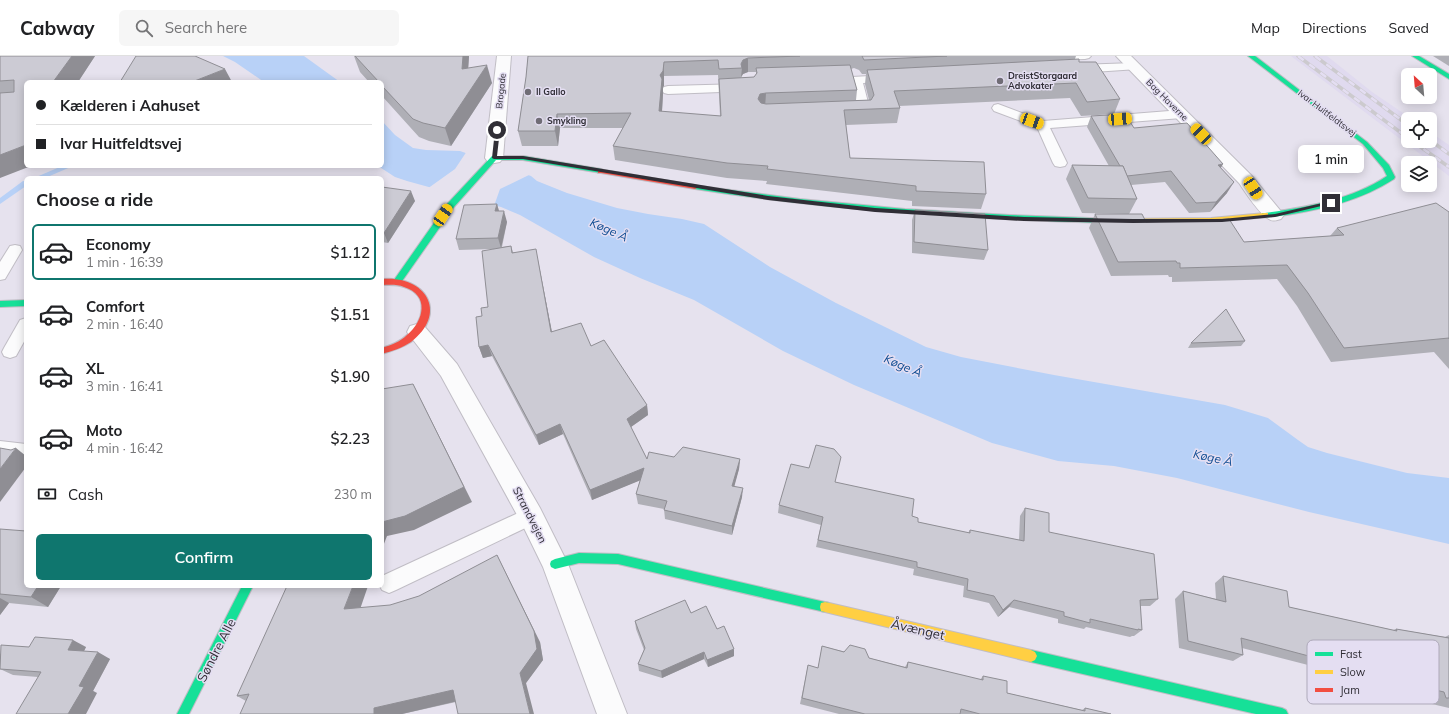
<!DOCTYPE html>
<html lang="en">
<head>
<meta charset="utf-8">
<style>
	body { margin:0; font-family:Mulish,sans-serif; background:#f6f6f6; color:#202124; height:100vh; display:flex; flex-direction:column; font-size:15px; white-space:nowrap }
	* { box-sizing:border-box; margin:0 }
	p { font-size:13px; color:#757577 }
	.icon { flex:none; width:22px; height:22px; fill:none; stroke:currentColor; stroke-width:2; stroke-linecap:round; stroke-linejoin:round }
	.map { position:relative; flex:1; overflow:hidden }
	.drawer { position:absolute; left:24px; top:120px; width:360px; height:412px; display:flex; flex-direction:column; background:#fff; border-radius:6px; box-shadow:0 2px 10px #0003 }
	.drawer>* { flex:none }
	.guide { position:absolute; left:24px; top:24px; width:360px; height:88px; border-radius:6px; box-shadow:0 2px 10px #0003; display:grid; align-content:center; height:88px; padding:0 12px; background:#fff }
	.needle { width:26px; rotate:334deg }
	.fabs { position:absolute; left:1401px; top:12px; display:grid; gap:8px }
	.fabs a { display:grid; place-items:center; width:36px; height:36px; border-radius:6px; background:#fff; box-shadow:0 2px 10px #0003; font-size:20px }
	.end { position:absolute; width:18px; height:18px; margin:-9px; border:5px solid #302e36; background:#fff; box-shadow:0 0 0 2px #fff }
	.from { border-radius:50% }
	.bubble { position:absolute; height:28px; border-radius:6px; background:#fff; box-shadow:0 2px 10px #0003; font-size:13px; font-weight:600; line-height:28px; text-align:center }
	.car { position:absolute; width:12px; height:24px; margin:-12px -6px; border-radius:5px; box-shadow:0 0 3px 1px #0007; background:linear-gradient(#f5c518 24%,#345 0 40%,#f5c518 0 76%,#345 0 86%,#f5c518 0) }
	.guide b { display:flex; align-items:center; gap:14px; height:38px; font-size:15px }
	.guide b+b { border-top:1px solid #e0e0e0 }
	.guide i { width:10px; height:10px; background:#202124 }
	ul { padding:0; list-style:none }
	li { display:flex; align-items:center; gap:12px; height:56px; margin:0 8px 6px; padding:0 4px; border:2px solid transparent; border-radius:6px }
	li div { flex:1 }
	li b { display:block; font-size:15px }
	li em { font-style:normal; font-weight:600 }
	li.on { border-color:#0f766e }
	li>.icon { width:36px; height:36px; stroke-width:1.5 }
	h2 { padding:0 12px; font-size:18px; line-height:48px }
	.pay { display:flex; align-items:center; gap:10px; height:44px; padding:0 12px; font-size:15px }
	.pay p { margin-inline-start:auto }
	.cta { display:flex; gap:8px; margin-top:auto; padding:8px 12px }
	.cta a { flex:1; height:46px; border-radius:6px; background:#0f766e; color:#fff; font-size:16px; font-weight:600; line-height:46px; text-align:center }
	header { display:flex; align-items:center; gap:24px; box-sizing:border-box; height:56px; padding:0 20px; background:#fff; border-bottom:1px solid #e0e0e0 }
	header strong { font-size:19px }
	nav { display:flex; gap:22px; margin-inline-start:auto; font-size:14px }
	.search { width:280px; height:36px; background:#f6f6f6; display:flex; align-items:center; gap:10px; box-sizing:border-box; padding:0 14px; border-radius:6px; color:#757577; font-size:15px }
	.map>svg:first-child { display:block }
	.built { fill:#e0daef }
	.water { fill:#b8d1f7 }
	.pier { fill:#e6e2ee }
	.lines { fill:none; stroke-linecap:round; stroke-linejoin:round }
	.stream { fill:#b8d1f7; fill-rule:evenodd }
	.lane-casing { stroke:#c0bdc5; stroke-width:2 }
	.street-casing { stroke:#c0bdc5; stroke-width:2 }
	.fast-casing { stroke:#c0bdc5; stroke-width:2 }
	.slow-casing { stroke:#c0bdc5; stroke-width:2 }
	.jam-casing { stroke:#c0bdc5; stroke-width:2 }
	.lane { fill:#fbfbfc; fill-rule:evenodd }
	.street { fill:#fbfbfc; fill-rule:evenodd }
	.fast { fill:#16e098; fill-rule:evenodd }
	.slow { fill:#ffcf43; fill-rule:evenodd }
	.jam { fill:#f24e42; fill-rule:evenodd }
	.rail-casing { stroke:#cccace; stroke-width:3.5 }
	.rail { stroke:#e4def2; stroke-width:2.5; stroke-dasharray:7; stroke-linecap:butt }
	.wall { fill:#afafb6; fill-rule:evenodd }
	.shaded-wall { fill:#8f8e94 }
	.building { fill:#cccbd4; stroke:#8f8e94 }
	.route { fill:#302e36 }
	.poi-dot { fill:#706d76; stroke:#e4def2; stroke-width:1.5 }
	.labels { text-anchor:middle; stroke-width:3; stroke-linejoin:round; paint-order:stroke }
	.far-poi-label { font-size:9px; font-weight:bold; fill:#302e36; stroke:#e4def2; text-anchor:start }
	.far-street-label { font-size:9px; fill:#302e36; stroke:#e4def2 }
	.street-label { font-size:11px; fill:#302e36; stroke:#e4def2 }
	.water-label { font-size:12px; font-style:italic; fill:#0e4c92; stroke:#e4def2 }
	.near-street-label { font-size:13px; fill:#302e36; stroke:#e4def2 }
	.key { fill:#e4def2; stroke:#aea9ba; stroke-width:1 }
	.key-label { font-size:11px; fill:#302e36 }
</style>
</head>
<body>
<header>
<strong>Cabway</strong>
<div class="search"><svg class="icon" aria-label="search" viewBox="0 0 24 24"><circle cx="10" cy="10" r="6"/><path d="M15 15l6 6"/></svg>Search here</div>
<nav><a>Map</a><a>Directions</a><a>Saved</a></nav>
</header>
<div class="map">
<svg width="1449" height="658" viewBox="0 0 1449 658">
	<rect width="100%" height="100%" fill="#e6e2ee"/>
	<polygon class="built" points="1291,0 1327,0 1372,36 1412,63 1408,63 1408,85 1430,85 1430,76 1449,89 1449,120"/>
	<g class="water">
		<polygon points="223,0 304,0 340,26 264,26 235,6"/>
		<polygon points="382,65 395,79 413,92 426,94 460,95 531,120 537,125 567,137 617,152 648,158 682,163 704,168 770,211 836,247 926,291 961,301 1054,319 1225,349 1268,362 1298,384 1308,391 1327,397 1407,417 1449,422 1449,488 1309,456 1177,422 1114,410 1058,405 992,387 854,329 783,295 694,244 640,222 594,201 520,159 501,151 407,125 395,121 378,110 382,110"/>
	</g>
	<polygon class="pier" points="467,95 531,118 500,133 494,150 427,133 455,113"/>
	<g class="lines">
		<g class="stream">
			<polygon points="62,110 73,110 45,122 34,122"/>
			<polygon points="23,125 26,125 26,130 0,148 0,142"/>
		</g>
		<defs>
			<g id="lane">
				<polygon points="1048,0 1091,0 1089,2 1085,3 1053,4 1049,3"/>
				<polygon points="1134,7 1138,9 1140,11 1138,13 1078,17 1074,15 1072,13 1074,11 1078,9"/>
				<polygon points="888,19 892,20 894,23 892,26 863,27 870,54 868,57 848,57 846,54 848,51 857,50 850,24 852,21"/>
				<polygon points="743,28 747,29 749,32 747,35 668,38 664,37 662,34 664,31 668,30"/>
				<polygon points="998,48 1043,65 1182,54 1186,55 1188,58 1186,61 1182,62 1050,72 1067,107 1065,110 1060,111 1055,110 1053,107 1037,71 994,55 992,52 994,49"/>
				<polygon points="15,189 20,190 22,194 5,223 0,224 0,206 10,190"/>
				<polygon points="26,262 26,282 16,300 10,302 4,300 2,296 4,292 20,264"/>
				<polygon points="0,385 26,388 26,404 0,401"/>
				<polygon points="531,451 538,454 541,460 538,466 396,534 389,537 382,534 380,530 382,530 382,520"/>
			</g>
			<g id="street">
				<polygon points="497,0 511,0 503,102 500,106 494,107 488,106 485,102"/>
				<path d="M1116,0H1131L1251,119L1284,159L1281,163C1277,164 1273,166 1269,163C1260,159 1245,136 1239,127Z"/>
				<polygon points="417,268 424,270 457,308 540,452 568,508 627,658 597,658 543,511 522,468 441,320 407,276 410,270"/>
			</g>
			<g id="fast">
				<path d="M1248,0H1255L1367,86L1389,109L1395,121L1394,123C1362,144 1324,153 1287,159C1279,160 1270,162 1262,161V157H1265C1307,151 1351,144 1387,120L1383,112L1363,88Z"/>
				<polygon points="1412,0 1419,0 1449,18 1449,23"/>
				<polygon points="492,100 523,100 601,113 605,115 601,117 523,104 496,104 454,151 400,228 394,228 393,226 394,224 448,147"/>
				<path d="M692,129L800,143L905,153L1010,159L1116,163L1120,165L1116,167C975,164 835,155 695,133L691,131Z"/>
				<polygon points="26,244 26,250 0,251 0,245"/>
				<polygon points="579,497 618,498 825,546 829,547 830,551 829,555 825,556 618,508 579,507 555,513 551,511 550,508 551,505 555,503"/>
				<polygon points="242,530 253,530 189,658 177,658"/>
				<polygon points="1031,594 1282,652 1286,654 1288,658 1256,658 1031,606 1027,604 1025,600 1027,596"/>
			</g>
			<g id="slow">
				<polygon points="1265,157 1268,157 1268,161 1211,166 1116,167 1112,165 1116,163 1211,162"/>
				<polygon points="825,546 1031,594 1035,596 1037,600 1035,604 1031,606 825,556 821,555 820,551 821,547"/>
			</g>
			<g id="jam">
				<polygon points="598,113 695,129 699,131 695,133 601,117 598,117"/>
				<path d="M382,223C426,219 449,257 411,286C402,292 392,295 382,298V292C391,289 400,286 407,279C424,265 430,239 404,231C397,228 389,229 382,229Z"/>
			</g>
		</defs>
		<use href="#lane" class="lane-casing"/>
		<use href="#street" class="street-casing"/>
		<use href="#fast" class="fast-casing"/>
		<use href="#slow" class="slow-casing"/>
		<use href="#jam" class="jam-casing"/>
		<use href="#lane" class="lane"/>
		<use href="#street" class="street"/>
		<use href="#fast" class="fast"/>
		<use href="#slow" class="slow"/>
		<use href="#jam" class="jam"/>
		<defs>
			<g id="rail">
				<polyline points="1298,0 1408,82"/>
				<polyline points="1315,0 1408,69"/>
				<polyline points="1430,84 1449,98"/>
				<polyline points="1412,85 1449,111"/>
			</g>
		</defs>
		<use href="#rail" class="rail-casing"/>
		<use href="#rail" class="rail"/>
	</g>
	<g class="wall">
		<polygon points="0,0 95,0 78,26 26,26 0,122"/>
		<polygon points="354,0 469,0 468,12 492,27 451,90 429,85 419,81 382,40 382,26 369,26 360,16"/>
		<path d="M528,0H1076L1075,3L1120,43L1114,58L1081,60L1070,42L899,50L900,52L897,67L846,69L850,102L986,138L981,153L912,150V145L766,128L767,125L727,122L615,104L613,90L623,72H560L558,90H522L518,75L526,21ZM854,12L859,14L862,18H866L865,28L869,44H856L857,34L851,13ZM748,16H756V18L754,21L741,22L743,18ZM718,19L720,60L662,56L663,38V31L664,30V20Z"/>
		<polygon points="1433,0 1449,0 1449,10"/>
		<polygon points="1091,60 1134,72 1221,112 1227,137 1210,156 1189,157 1165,126 1131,129 1137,143 1129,158 1082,157 1066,123 1072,109 1109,110 1087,71"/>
		<polygon points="382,131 415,145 388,187 382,186"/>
		<polygon points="497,148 499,155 507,166 502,191 511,190 513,196 538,204 552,276 591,290 647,349 648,359 631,371 647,403 674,401 740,403 739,413 734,430 742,441 732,479 665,463 664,453 638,448 636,438 640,424 592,444 563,378 539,389 492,300 483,302 479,291 482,260 488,251 493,193 459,194 456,183"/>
		<polygon points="915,154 988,194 984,204 912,197 912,164"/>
		<polygon points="1449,156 1449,313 1434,296 1331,306 1297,250 1277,223 1172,226 1172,221 1169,221 1168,219 1111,220 1089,172 1095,158 1146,166 1244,186 1330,180 1337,172"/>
		<polygon points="1245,285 1241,290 1188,292 1191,287"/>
		<polygon points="809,412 835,426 912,460 918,466 968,477 970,474 1019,484 1020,460 1025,452 1049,476 1158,543 1150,550 1140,550 1142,574 1134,580 1132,580 1130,581 1086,571 1084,573 1058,567 1058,563 1009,551 998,561 989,547 963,541 964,530 913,519 914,513 816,491 821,469 778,457 779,449"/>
		<polygon points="0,473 26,530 61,530 48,551 9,547 0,559"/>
		<polygon points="1223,520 1289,551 1393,574 1396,573 1445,581 1449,579 1449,652 1432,648 1430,642 1385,632 1377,636 1311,620 1308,609 1242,592 1243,599 1233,605 1179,592 1175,543 1183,535 1216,543 1215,527"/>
		<polygon points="361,552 540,586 543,604 526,627 456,646 402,658 246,645 237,640"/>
		<polygon points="691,557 717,573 734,600 708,611 704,603 662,622 639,615 638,608 644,594 636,573 635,565"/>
		<polygon points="822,590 905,611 908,606 980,624 983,620 1007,637 1082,654 1085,652 1111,658 839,658 800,648 808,609 818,612"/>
		<polygon points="29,591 86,591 84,595 110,603 93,635 97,637 38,621 13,619 0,613 0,598"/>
	</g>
	<g class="shaded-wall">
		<polygon points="72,0 95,0 78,26 53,26"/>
		<polygon points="463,0 469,0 467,31 462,13"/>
		<polygon points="748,2 748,16 743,18 741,21 742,12 741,8 743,4"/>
		<polygon points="664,6 664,30 663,31 663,38 661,70 659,55 660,19"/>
		<polygon points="487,9 492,27 451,90 445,72"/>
		<polygon points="225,13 232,26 192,26"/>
		<polygon points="766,37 765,52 758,43 760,38"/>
		<polygon points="557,58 560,72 558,90 555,75"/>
		<polygon points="26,89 26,110 31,110 0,122 0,99"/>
		<polygon points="1223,108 1217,119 1218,109"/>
		<polygon points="1234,126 1227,137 1210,156 1216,146"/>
		<polygon points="411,135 415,145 388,187 384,177"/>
		<polygon points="497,148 500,159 495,155"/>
		<polygon points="504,155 507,166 501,192 498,182"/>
		<polygon points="536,193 538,204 554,287 551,276"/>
		<polygon points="488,289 492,300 483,302 479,291"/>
		<polygon points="413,328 472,446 414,474 387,480 382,493 382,466"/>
		<polygon points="647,349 648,359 628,373 627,363"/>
		<polygon points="560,368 563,378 539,389 536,379"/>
		<polygon points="16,392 26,400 26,411 0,446 0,413"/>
		<polygon points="740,403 739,413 732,439 732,430"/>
		<polygon points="644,412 646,422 592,444 590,434"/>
		<polygon points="743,432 742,441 732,479 732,470"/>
		<polygon points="497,499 540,586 543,604 526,627 534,658 530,658 520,617"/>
		<polygon points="38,530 61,530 48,551 31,541"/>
		<polygon points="353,530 368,530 356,565 344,553"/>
		<polygon points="0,542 9,547 0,559"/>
		<polygon points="1014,544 1009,551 998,561 1003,554"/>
		<polygon points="73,584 86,591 81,601 68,594"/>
		<polygon points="734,593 734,600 708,611 707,604"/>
		<polygon points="98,596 110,603 93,635 97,637 86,658 68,658 79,630"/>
		<polygon points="704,596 704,603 662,622 661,615"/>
		<polygon points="453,634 462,644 402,658 374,658 374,652"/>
	</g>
	<g class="building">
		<polygon points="0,0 72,0 53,26 26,26 26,89 0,99 0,37 14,36 14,24 0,25"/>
		<polygon points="136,0 195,0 225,13 192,26 120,26"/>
		<polygon points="355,0 463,0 462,13 487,9 445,72 423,67 413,63 382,30 382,26 379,26"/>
		<polygon points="528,0 800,0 748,2 743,4 741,8 742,12 719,13 718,4 664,6 663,15 660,19 662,23 659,55 721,60 719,23 754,21 757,17 756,12 850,9 857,34 766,37 760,38 758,43 761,47 766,48 871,44 874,39 867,14 1079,3 1079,6 1096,6 1120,43 1087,46 1076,27 894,35 900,52 844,54 850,102 984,106 986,138 916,135 916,130 767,113 768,110 727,107 613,90 631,57 557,58 555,75 518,75 526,21"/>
		<polygon points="862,0 947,0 864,4"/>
		<polygon points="1125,58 1134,72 1187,67 1223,108 1218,109 1234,126 1216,146 1196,147 1171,115 1127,120 1123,110 1120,110 1091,60"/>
		<polygon points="1072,109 1123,110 1137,143 1088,142"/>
		<polygon points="382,131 411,135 384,177 382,176"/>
		<polygon points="1436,147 1449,156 1449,283 1449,282 1344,292 1308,237 1287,209 1180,212 1180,207 1177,207 1176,205 1118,206 1095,158 1142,158 1146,166 1229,163 1244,186 1344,179 1337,172"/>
		<polygon points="497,148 495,155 504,155 498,182 456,183 464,149"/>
		<polygon points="915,154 985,158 988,194 914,186"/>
		<polygon points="511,190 512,197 536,193 551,276 581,267 591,290 604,284 647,349 627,363 647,403 649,396 674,401 683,391 740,403 732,430 743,432 732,470 664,454 667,445 636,438 644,412 590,434 560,368 536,379 488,289 479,291 476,261 482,260 481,252 488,251 482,195"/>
		<polygon points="1226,253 1245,285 1191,287"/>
		<polygon points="413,328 464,431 405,460 382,466 382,333"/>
		<polygon points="816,389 834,393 841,401 835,426 914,443 912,460 918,462 918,466 970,477 970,474 1024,485 1025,452 1049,457 1049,476 1154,498 1158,543 1140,544 1142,574 1138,573 1138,574 1090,563 1090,567 1064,560 1064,556 1014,544 1003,554 994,540 967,534 968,523 917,511 917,506 818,484 823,461 779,449 791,408 809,412"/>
		<polygon points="0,392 11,394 16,392 0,413"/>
		<polygon points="0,473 26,475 26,530 38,530 31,541 0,538"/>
		<polygon points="497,499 534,575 537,593 520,617 530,658 458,658 453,634 374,652 374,658 240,658 249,638 237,640 287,530 353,530 344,553 390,549 419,540"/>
		<polygon points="1223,520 1287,535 1289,551 1397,575 1396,573 1449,582 1449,642 1446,642 1444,636 1388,623 1389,630 1322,614 1320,603 1241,582 1243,599 1188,585 1183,535 1226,546"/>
		<polygon points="685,544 691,557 706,550 717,573 724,570 734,593 707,604 704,596 661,615 638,608 645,592 635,565"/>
		<polygon points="35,581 73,584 68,594 98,596 79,630 84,631 68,658 16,658 41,616 0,613 1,589 29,591"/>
		<polygon points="850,589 865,593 869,602 907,612 908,606 983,624 983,620 1007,625 1007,637 1085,655 1085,652 1111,658 980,658 961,653 960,658 865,658 802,642 808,609 818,612 822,590 844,596"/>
	</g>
	<polygon class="route" points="497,73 500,74 497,100 523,100 768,140 875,152 1024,161 1133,163 1222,163 1275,158 1331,145 1334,147 1275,161 1222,166 1133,167 1024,165 875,156 768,144 523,103 494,103 492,102 495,74"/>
	<g class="poi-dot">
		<circle cx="1000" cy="25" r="4"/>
		<circle cx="528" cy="36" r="4"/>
		<circle cx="539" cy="65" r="4"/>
	</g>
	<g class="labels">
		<g class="far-poi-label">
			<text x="1008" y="23">DreistStorgaard<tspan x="1008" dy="10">Advokater</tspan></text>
			<text x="536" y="39">Il Gallo</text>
			<text x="547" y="68">Smykling</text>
		</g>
		<g class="far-street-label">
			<text transform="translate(501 35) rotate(-84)" y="3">Brogade</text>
			<text transform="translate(1167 44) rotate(45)" y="3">Bag Haverne</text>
			<text transform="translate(1327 57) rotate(37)" y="3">Ivar Huitfeldtsvej</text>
		</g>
		<g class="street-label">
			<text transform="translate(530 459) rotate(63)" y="4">Strandvejen</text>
		</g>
		<g class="water-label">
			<text transform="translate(609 174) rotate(24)" y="4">Køge Å</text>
			<text transform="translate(903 310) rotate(23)" y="4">Køge Å</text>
			<text transform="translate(1213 402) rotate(12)" y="4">Køge Å</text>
		</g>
		<g class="near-street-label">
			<text transform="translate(918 573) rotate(13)" y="5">Åvænget</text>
			<text transform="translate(216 594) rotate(-63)" y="5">Søndre Alle</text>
		</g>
	</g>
	<rect x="1307" y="584" width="132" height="64" rx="6" class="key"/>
	<rect x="1315" y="596" width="18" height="4" fill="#16e098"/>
	<rect x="1315" y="614" width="18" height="4" fill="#ffcf43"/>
	<rect x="1315" y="632" width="18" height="4" fill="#f24e42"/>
	<g class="key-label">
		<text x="1340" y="602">Fast</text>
		<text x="1340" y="620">Slow</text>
		<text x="1340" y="638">Jam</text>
	</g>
</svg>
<div class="fabs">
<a><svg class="needle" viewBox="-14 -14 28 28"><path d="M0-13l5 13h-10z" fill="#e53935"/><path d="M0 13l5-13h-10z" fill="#757577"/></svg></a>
<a><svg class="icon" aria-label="locate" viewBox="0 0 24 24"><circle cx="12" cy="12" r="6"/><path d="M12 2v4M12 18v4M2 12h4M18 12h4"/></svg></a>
<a><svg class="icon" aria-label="layers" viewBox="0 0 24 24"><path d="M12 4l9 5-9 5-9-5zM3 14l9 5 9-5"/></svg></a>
</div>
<i class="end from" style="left:497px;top:74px"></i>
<i class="end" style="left:1331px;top:147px"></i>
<div class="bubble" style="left:1298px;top:89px;width:66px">1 min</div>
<i class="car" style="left:1120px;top:63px;rotate:86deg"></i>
<i class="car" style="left:1032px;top:65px;rotate:110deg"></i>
<i class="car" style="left:1201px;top:78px;rotate:316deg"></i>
<i class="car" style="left:1253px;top:132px;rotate:147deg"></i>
<i class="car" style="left:443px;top:159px;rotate:34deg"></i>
<div class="guide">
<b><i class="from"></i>Kælderen i Aahuset</b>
<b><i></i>Ivar Huitfeldtsvej</b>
</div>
<section class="drawer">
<h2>Choose a ride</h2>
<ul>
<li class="on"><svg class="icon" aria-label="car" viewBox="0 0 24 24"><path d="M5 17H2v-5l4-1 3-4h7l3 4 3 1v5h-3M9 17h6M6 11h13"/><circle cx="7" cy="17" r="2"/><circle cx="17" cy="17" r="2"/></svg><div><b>Economy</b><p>1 min · 16:39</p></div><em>$1.12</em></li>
<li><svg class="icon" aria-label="car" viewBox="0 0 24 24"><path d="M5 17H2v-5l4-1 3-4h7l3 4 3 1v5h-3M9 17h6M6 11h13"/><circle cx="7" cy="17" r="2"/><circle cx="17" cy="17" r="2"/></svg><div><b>Comfort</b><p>2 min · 16:40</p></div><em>$1.51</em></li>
<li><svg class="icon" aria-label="car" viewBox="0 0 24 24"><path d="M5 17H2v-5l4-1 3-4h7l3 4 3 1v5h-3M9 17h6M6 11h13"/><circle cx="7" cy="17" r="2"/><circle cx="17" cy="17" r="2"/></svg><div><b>XL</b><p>3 min · 16:41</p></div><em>$1.90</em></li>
<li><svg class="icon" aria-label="car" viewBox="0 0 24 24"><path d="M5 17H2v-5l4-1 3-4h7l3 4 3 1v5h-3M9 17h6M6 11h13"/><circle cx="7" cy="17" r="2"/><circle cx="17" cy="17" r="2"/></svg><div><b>Moto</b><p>4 min · 16:42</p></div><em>$2.23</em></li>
</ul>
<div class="pay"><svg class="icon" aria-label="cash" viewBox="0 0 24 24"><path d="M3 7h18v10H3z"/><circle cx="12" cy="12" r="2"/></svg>Cash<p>230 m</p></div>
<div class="cta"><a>Confirm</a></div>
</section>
</div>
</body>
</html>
